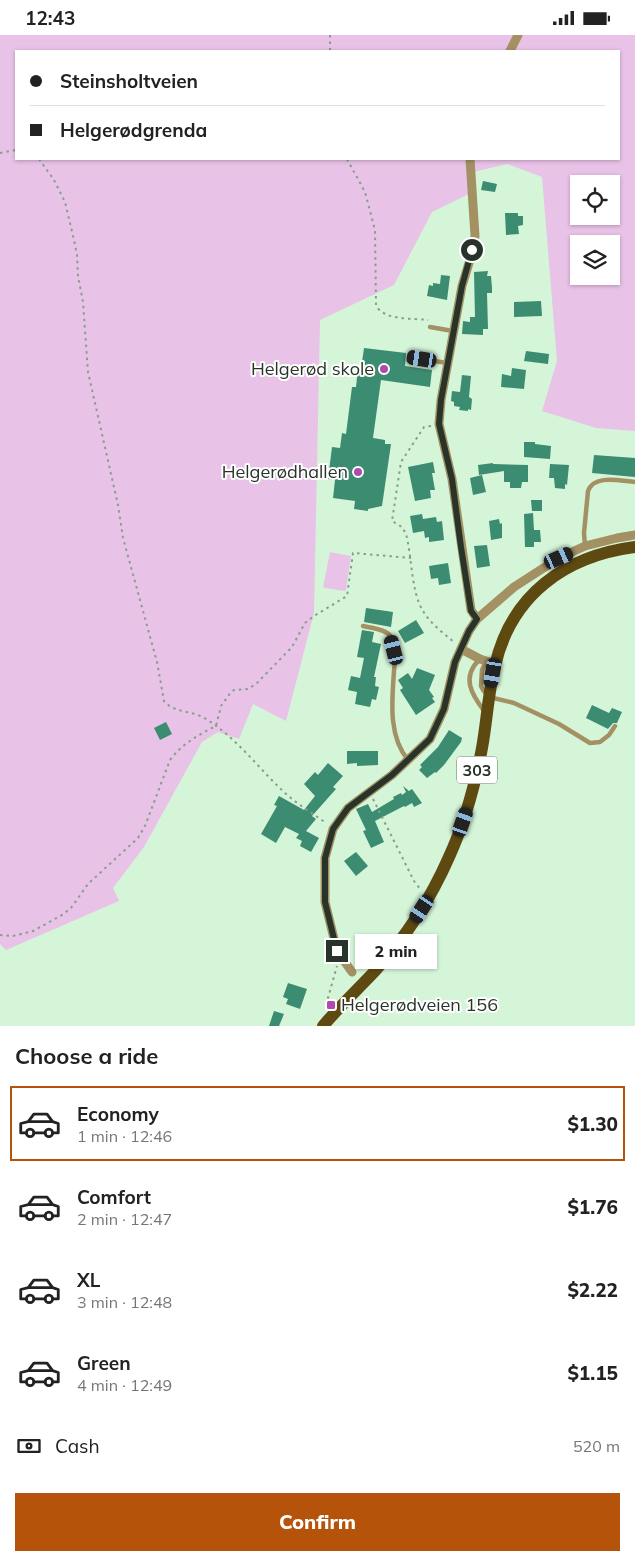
<!DOCTYPE html>
<html lang="en">
<head>
<meta charset="utf-8">
<style>
	body { margin:0; font-family:Mulish,sans-serif; background:#f2f2f2; color:#222; height:100vh; display:flex; flex-direction:column; font-size:19px; white-space:nowrap }
	* { box-sizing:border-box; margin:0 }
	p { font-size:16px; color:#767676 }
	.icon { flex:none; width:28px; height:28px; fill:none; stroke:currentColor; stroke-width:2; stroke-linecap:round; stroke-linejoin:round }
	.map { position:relative; height:991px; overflow:hidden }
	.side { display:flex; flex-direction:column; background:#fff; flex:1 }
	.side>* { flex:none }
	.top-card { position:absolute; left:15px; top:15px; width:605px; height:110px; border-radius:0px; box-shadow:0 1px 4px #0004; display:grid; align-content:center; height:110px; padding:0 15px; background:#fff }
	.tools { position:absolute; left:570px; top:140px; display:grid; gap:10px }
	.tools a { display:grid; place-items:center; width:50px; height:50px; border-radius:0px; background:#fff; box-shadow:0 1px 4px #0004; font-size:25px }
	.end { position:absolute; width:22px; height:22px; margin:-11px; border:6px solid #283429; background:#fff; box-shadow:0 0 0 2px #fff }
	.from { border-radius:50% }
	.bubble { position:absolute; height:35px; border-radius:0px; background:#fff; box-shadow:0 1px 4px #0004; font-size:16px; font-weight:800; line-height:35px; text-align:center }
	.car { position:absolute; width:15px; height:30px; margin:-15px -8px; border-radius:6px; box-shadow:0 0 4px 1px #0007; background:linear-gradient(#222 24%,#8ab4d8 0 40%,#222 0 76%,#8ab4d8 0 86%,#222 0) }
	.top-card b { display:flex; align-items:center; gap:18px; height:48px; font-size:19px }
	.top-card b+b { border-top:1px solid #e0e0e0 }
	.top-card i { width:12px; height:12px; background:#222 }
	ul { padding:0; list-style:none }
	li { display:flex; align-items:center; gap:15px; height:75px; margin:0 10px 8px; padding:0 5px; border:2px solid transparent; border-radius:0px }
	li div { flex:1 }
	li b { display:block; font-size:19px }
	li em { font-style:normal; font-weight:800 }
	li.selected { border-color:#b45309 }
	li>.icon { width:45px; height:45px; stroke-width:1.5 }
	h2 { padding:0 15px; font-size:22px; line-height:60px }
	.pay { display:flex; align-items:center; gap:12px; height:55px; padding:0 15px; font-size:19px }
	.pay p { margin-inline-start:auto }
	.button { display:flex; gap:10px; margin-top:auto; padding:10px 15px }
	.button a { flex:1; height:58px; border-radius:0px; background:#b45309; color:#fff; font-size:20px; font-weight:800; line-height:58px; text-align:center }
	.status { display:flex; justify-content:space-between; align-items:center; height:35px; padding:0 25px; background:#fff; direction:ltr }
	.status svg { height:14px; fill:currentColor }
	.map>svg:first-child { display:block }
	.green { fill:#e9c2e7; fill-rule:evenodd }
	.building { fill:#3c8c71 }
	.lines { fill:none; stroke-linecap:round; stroke-linejoin:round }
	.path { stroke:#879f8a; stroke-width:2; stroke-dasharray:2.5 4; stroke-linecap:butt }
	.lane { stroke:#a49163; stroke-width:4.5 }
	.street { stroke:#a49163; stroke-width:9 }
	.primary { stroke:#5e4a11; stroke-width:12 }
	.route { stroke:#283429; stroke-width:6 }
	.poi-dot { fill:#b04aae; stroke:#fff; stroke-width:2 }
	.labels { text-anchor:middle; stroke-width:4; stroke-linejoin:round; paint-order:stroke }
	.shield { fill:#fff; stroke:#687169; stroke-width:1 }
	.shield-label { font-size:16px; font-weight:bold; fill:#283429 }
	.poi-label { font-size:18px; fill:#283429; stroke:#fff; text-anchor:end }
</style>
</head>
<body>
<div class="status"><b>12:43</b><svg viewBox="0 0 49 12"><path d="M0 12V9h3v3zM5 12V6h3v6zM10 12V3h3v9zM15 12V0h3v12zM26 1h20v11H26zM47 4h2v5h-2z"/></svg></div>
<div class="map">
<svg width="635" height="991" viewBox="0 0 635 991">
	<rect width="100%" height="100%" fill="#d5f5d8"/>
	<g class="green">
		<path d="M0,0H635V396L596,393L542,376L557,326L542,142L507,129L469,138V159L432,177L394,250L320,285L314,578L286,686L253,669L239,704L218,697L202,707L144,812L113,853L119,866L6,915L0,909ZM16,16H619V124H16ZM579,149H611V181H579ZM579,209H611V241H579Z"/>
		<polygon points="330,517 351,521 346,555 345,556 325,553 323,552"/>
	</g>
	<g class="building">
		<polygon points="483,146 497,149 495,157 481,155"/>
		<polygon points="505,178 518,178 518,181 523,181 523,190 518,191 519,199 506,200"/>
		<polygon points="488,236 487,241 491,241 492,253 492,258 487,258 488,294 483,294 483,300 462,299 463,286 470,287 470,282 475,282 474,237"/>
		<polygon points="441,240 450,241 447,265 427,261 429,250 433,251 433,248 440,249"/>
		<polygon points="541,266 542,281 514,282 514,267"/>
		<polygon points="364,313 406,318 405,331 432,335 430,352 381,345 373,403 385,405 385,409 391,409 382,471 368,474 368,476 354,474 355,466 333,463 335,445 328,444 332,412 340,413 342,398 346,399 352,352 356,352 358,333 361,334"/>
		<polygon points="526,316 549,319 548,329 524,326"/>
		<polygon points="512,333 526,335 524,354 501,352 502,339 511,341"/>
		<polygon points="462,340 471,341 469,362 472,364 471,375 468,374 468,376 459,375 460,372 454,371 454,367 451,366 452,356 460,357"/>
		<polygon points="524,407 535,407 535,409 551,411 550,424 524,422"/>
		<polygon points="594,420 635,423 635,442 592,438"/>
		<polygon points="433,427 435,438 432,438 435,455 430,455 431,463 415,466 408,432"/>
		<polygon points="493,428 493,429 528,430 528,447 522,447 521,453 510,453 510,447 504,447 504,436 479,440 478,430"/>
		<polygon points="550,429 569,430 567,450 565,449 565,454 555,453 554,443 549,443"/>
		<polygon points="482,440 486,457 473,460 470,443"/>
		<polygon points="531,465 542,465 542,476 532,476"/>
		<polygon points="533,478 534,495 540,495 541,507 534,507 534,512 525,512 524,479"/>
		<polygon points="422,479 423,484 436,482 437,487 442,486 444,505 429,507 429,502 425,503 424,496 413,498 410,481"/>
		<polygon points="499,484 500,489 502,488 502,503 491,505 489,486"/>
		<polygon points="487,510 490,531 477,533 474,511"/>
		<polygon points="448,528 451,548 439,550 438,543 431,544 429,531"/>
		<polygon points="366,573 393,577 391,592 364,587"/>
		<polygon points="416,585 424,598 405,608 398,596"/>
		<polygon points="362,595 374,597 372,607 381,609 374,642 376,642 375,651 379,652 376,665 372,664 370,672 355,669 357,657 348,655 351,641 360,643 364,623 357,622"/>
		<polygon points="417,633 435,640 429,655 434,662 432,663 435,667 416,680 400,655 403,653 398,645 408,638 412,644"/>
		<polygon points="592,670 609,678 612,673 622,677 617,688 613,688 608,694 586,683"/>
		<polygon points="166,687 172,699 160,705 154,693"/>
		<polygon points="449,695 462,703 461,707 444,730 436,738 435,737 427,743 419,735 422,732 420,730 438,712"/>
		<polygon points="347,716 378,716 378,730 357,731 357,728 347,729"/>
		<polygon points="328,728 343,741 333,752 336,754 312,781 316,784 306,796 319,803 311,817 300,811 302,806 296,803 299,799 285,792 276,808 261,799 277,771 274,770 279,761 304,775 315,761 304,749 315,737 318,740"/>
		<polygon points="403,751 409,756 412,754 422,768 414,772 412,768 405,772 404,771 375,786 384,807 371,813 363,796 366,795 356,774 368,769 372,777 394,764 393,762 401,758 402,760 406,757"/>
		<polygon points="356,817 368,831 356,841 344,826"/>
		<polygon points="288,948 307,954 300,974 286,969 288,964 283,962"/>
		<polygon points="274,976 284,979 279,991 269,991"/>
	</g>
	<g class="lines">
		<g class="path">
			<polyline points="330,0 330,16"/>
			<polyline points="0,118 16,115"/>
			<path d="M39,124L54,145L65,167L74,205L77,220L78,241L83,267L88,337L118,470L123,503L157,627L164,666C175,679 193,675 206,684C237,703 259,734 285,758C297,769 312,778 326,788"/>
			<path d="M347,124L365,157L375,195L376,271C386,286 412,283 428,285"/>
			<path d="M431,391L424,392L401,427L392,486L402,492L406,499C412,521 411,557 423,576C430,588 443,598 454,607"/>
			<polyline points="373,764 414,846 421,855"/>
			<path d="M0,900L13,901L33,896L62,880L71,873L88,849L138,803L145,791L170,725C182,709 198,700 216,691L221,671L231,657L234,655L248,654L256,649L292,612L305,588L314,581L347,561L353,518L411,523"/>
			<polyline points="326,970 337,931"/>
		</g>
		<g class="lane">
			<polyline points="430,292 453,296"/>
			<polyline points="409,322 447,328"/>
			<path d="M585,511L584,498L588,456C594,439 620,446 635,447"/>
			<path d="M363,591C371,593 387,594 391,602C397,612 395,626 394,636C392,666 388,701 408,725"/>
			<path d="M480,624C461,642 471,659 485,677"/>
			<polyline points="486,626 482,635 481,651 483,655 489,662 514,668 559,689 590,708 600,707 609,700 615,691"/>
		</g>
		<g class="street">
			<polyline points="510,16 518,0"/>
			<polyline points="470,124 475,201 473,215 462,251 441,365 439,389 452,444 471,575 477,584"/>
			<polyline points="461,614 480,624 495,629"/>
			<polyline points="352,937 337,916 325,867 325,823 333,794 348,773 392,740 430,704 444,674 455,627 469,596 477,584 514,552 559,523 585,511 617,503 635,500"/>
		</g>
		<path class="primary" d="M323,991C339,972 358,954 375,936C406,902 431,863 449,822C465,787 475,750 482,713C487,686 488,658 495,631C511,560 565,521 635,512"/>
	</g>
	<g class="lines">
		<polyline class="route" points="337,916 325,867 325,823 333,794 348,773 392,740 430,704 444,674 455,627 469,596 477,584 471,576 461,512 452,444 439,389 441,365 462,251 472,215"/>
	</g>
	<g class="poi-dot">
		<circle cx="384" cy="334" r="5"/>
		<circle cx="358" cy="437" r="5"/>
		<rect x="326" y="965" width="10" height="10" rx="2.5"/>
	</g>
	<g class="labels">
		<rect class="shield" x="457" y="721.5" width="40" height="27" rx="4"/>
		<g class="shield-label">
			<text x="477" y="741">303</text>
		</g>
		<g class="poi-label">
			<text x="374" y="340">Helgerød skole</text>
			<text x="348" y="443">Helgerødhallen</text>
			<text x="341" y="976" text-anchor="start">Helgerødveien 156</text>
		</g>
	</g>
</svg>
<div class="tools">
<a><svg class="icon" aria-label="locate" viewBox="0 0 24 24"><circle cx="12" cy="12" r="6"/><path d="M12 2v4M12 18v4M2 12h4M18 12h4"/></svg></a>
<a><svg class="icon" aria-label="layers" viewBox="0 0 24 24"><path d="M12 4l9 5-9 5-9-5zM3 14l9 5 9-5"/></svg></a>
</div>
<i class="end from" style="left:472px;top:215px"></i>
<i class="end" style="left:337px;top:916px"></i>
<div class="bubble" style="left:355px;top:899px;width:82px">2 min</div>
<i class="car" style="left:422px;top:324px;rotate:279deg"></i>
<i class="car" style="left:559px;top:523px;rotate:66deg"></i>
<i class="car" style="left:394px;top:615px;rotate:346deg"></i>
<i class="car" style="left:493px;top:638px;rotate:190deg"></i>
<i class="car" style="left:463px;top:787px;rotate:19deg"></i>
<i class="car" style="left:422px;top:874px;rotate:213deg"></i>
<div class="top-card">
<b><i class="from"></i>Steinsholtveien</b>
<b><i></i>Helgerødgrenda</b>
</div>
</div>
<section class="side">
<h2>Choose a ride</h2>
<ul>
<li class="selected"><svg class="icon" aria-label="car" viewBox="0 0 24 24"><path d="M5 17H2v-5l4-1 3-4h7l3 4 3 1v5h-3M9 17h6M6 11h13"/><circle cx="7" cy="17" r="2"/><circle cx="17" cy="17" r="2"/></svg><div><b>Economy</b><p>1 min · 12:46</p></div><em>$1.30</em></li>
<li><svg class="icon" aria-label="car" viewBox="0 0 24 24"><path d="M5 17H2v-5l4-1 3-4h7l3 4 3 1v5h-3M9 17h6M6 11h13"/><circle cx="7" cy="17" r="2"/><circle cx="17" cy="17" r="2"/></svg><div><b>Comfort</b><p>2 min · 12:47</p></div><em>$1.76</em></li>
<li><svg class="icon" aria-label="car" viewBox="0 0 24 24"><path d="M5 17H2v-5l4-1 3-4h7l3 4 3 1v5h-3M9 17h6M6 11h13"/><circle cx="7" cy="17" r="2"/><circle cx="17" cy="17" r="2"/></svg><div><b>XL</b><p>3 min · 12:48</p></div><em>$2.22</em></li>
<li><svg class="icon" aria-label="car" viewBox="0 0 24 24"><path d="M5 17H2v-5l4-1 3-4h7l3 4 3 1v5h-3M9 17h6M6 11h13"/><circle cx="7" cy="17" r="2"/><circle cx="17" cy="17" r="2"/></svg><div><b>Green</b><p>4 min · 12:49</p></div><em>$1.15</em></li>
</ul>
<div class="pay"><svg class="icon" aria-label="cash" viewBox="0 0 24 24"><path d="M3 7h18v10H3z"/><circle cx="12" cy="12" r="2"/></svg>Cash<p>520 m</p></div>
<div class="button"><a>Confirm</a></div>
</section>
</body>
</html>
